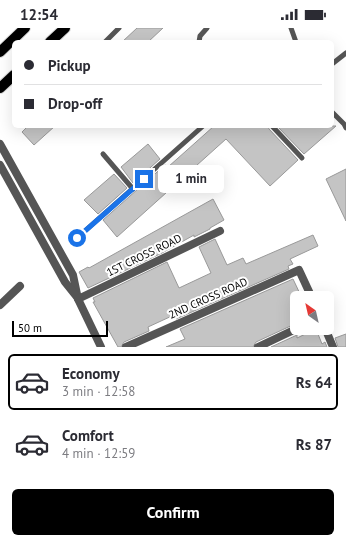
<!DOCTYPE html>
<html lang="en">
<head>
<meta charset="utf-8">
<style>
	body { margin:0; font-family:"PT Sans",sans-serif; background:#f2f2f3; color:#2b2b33; height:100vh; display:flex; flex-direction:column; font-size:15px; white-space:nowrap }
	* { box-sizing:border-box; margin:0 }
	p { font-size:13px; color:#7c7c81 }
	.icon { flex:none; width:22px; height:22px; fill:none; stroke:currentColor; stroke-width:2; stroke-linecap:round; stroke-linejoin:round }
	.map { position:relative; height:319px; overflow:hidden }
	.details { display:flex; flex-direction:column; background:#fff; flex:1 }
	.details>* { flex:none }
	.guide { position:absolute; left:12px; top:12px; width:322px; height:88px; border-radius:6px; box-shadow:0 4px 16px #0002; display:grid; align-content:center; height:88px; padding:0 12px; background:#fff }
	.needle { width:26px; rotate:326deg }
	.fabs { position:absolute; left:290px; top:263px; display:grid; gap:8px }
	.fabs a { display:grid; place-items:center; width:44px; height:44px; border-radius:6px; background:#fff; box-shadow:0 4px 16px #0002; font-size:20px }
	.scale { position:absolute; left:12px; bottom:10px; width:96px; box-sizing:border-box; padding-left:4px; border:2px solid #000; border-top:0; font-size:11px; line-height:14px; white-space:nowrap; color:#000; -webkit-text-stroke:3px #fff; paint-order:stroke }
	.end { position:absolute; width:18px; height:18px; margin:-9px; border:5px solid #1a73e8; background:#fff; box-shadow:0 0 0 2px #fff }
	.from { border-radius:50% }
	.bubble { position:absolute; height:28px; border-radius:6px; background:#fff; box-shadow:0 4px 16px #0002; font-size:13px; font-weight:800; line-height:28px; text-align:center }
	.guide b { display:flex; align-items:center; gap:14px; height:38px; font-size:15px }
	.guide b+b { border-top:1px solid #e1e1e2 }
	.guide i { width:10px; height:10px; background:#2b2b33 }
	ul { padding:7px 0 0; list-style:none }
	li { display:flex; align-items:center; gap:12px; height:56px; margin:0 8px 6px; padding:0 4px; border:2px solid transparent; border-radius:6px }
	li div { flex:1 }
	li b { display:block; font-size:15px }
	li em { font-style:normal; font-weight:800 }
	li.on { border-color:#000 }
	li>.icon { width:36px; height:36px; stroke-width:1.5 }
	.cta { display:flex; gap:8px; margin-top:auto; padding:8px 12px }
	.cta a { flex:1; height:46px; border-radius:6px; background:#000; color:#fff; font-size:16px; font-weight:800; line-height:46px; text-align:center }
	.status { display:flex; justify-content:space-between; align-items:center; height:28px; padding:0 20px; background:#fff; direction:ltr }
	.status svg { height:11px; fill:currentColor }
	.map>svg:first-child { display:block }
	.building { fill:#c4c4c4; stroke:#999 }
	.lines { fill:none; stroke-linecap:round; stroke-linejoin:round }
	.primary-casing { stroke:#dbdbdb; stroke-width:12 }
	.lane { stroke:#555; stroke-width:5 }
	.street { stroke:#555; stroke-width:8 }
	.primary { stroke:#000; stroke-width:10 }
	.route { stroke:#1a73e8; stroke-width:5 }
	.labels { text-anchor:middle; stroke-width:4; stroke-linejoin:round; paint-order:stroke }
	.street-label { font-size:11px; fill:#000; stroke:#fff }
</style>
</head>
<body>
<div class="status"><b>12:54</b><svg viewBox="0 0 49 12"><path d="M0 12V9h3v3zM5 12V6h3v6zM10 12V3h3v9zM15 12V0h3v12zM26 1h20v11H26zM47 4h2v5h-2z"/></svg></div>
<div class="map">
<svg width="346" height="319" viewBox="0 0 346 319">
	<rect width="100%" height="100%" fill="#fff"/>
	<g class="building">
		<polygon points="137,0 163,0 148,14 122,14"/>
		<polygon points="28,98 55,98 34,117 22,104"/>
		<polygon points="214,98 268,98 269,101 298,132 270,158 226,111 117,209 103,192 165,137 168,139"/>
		<polygon points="277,98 336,98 304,126"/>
		<polygon points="148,116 160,131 133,155 121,139"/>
		<polygon points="346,141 346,193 326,151"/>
		<polygon points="114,146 127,160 98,186 84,172"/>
		<polygon points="213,171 224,192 210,200 210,201 194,209 194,207 162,225 88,260 79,244 88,239 89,240"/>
		<polygon points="313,207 318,218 290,231 293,236 288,238 289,241 176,291 174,287 148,299 149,303 124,314 121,319 118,319 93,274 95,274 93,270 167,234 179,260 211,245 199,219 215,211 227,237 243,230 246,236"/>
		<polygon points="293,251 302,270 297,270 297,295 256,314 253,319 166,319 185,311 180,301"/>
		<polygon points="316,301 322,316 325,314 327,319 271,319 297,307 297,310"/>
		<polygon points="346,306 346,319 338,319 335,310"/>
	</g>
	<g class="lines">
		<defs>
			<g id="primary">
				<polyline points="50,14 65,0"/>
				<polyline points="0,24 25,0"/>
				<polyline points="0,60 14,47"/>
			</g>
		</defs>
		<use href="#primary" class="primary-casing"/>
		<g class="lane">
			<polyline points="291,0 296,14"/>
			<polyline points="105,14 119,0"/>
			<polyline points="199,14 200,8 207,0"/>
			<polyline points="332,36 346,25"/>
			<polyline points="332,84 344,96 346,100"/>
			<polyline points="272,98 302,130"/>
			<polyline points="103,126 133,161"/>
			<polyline points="77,210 203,98"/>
		</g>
		<g class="street">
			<polyline points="0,116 73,247 78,271 101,319"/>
			<polyline points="0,137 65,254 77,269"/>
			<polyline points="78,271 220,203"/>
			<polyline points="0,277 20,258"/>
			<polyline points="325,300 333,319"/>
			<polyline points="126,319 299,242 312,270"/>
			<polyline points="258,319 298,300"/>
		</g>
		<use href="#primary" class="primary"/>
	</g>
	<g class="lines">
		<polyline class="route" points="77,210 144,151"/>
	</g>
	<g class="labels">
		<g class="street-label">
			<text transform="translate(144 227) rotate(-26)" y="4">1ST CROSS ROAD</text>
			<text transform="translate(208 270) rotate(-24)" y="4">2ND CROSS ROAD</text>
		</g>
	</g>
</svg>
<div class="fabs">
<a><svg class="needle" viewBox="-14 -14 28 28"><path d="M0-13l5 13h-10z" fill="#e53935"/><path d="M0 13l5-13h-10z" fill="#7c7c81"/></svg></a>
</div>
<div class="scale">50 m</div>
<i class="end from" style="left:77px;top:210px"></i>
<i class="end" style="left:144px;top:151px"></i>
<div class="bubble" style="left:158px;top:137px;width:66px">1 min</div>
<div class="guide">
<b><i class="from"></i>Pickup</b>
<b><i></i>Drop-off</b>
</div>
</div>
<section class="details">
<ul>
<li class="on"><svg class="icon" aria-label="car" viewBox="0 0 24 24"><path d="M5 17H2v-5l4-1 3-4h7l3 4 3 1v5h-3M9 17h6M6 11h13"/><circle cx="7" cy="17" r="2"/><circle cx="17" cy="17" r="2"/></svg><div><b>Economy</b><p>3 min · 12:58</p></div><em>Rs 64</em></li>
<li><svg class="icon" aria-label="car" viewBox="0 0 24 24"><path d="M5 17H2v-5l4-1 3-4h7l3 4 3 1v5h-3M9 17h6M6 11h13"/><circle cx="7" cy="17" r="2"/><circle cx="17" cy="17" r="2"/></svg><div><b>Comfort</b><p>4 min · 12:59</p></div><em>Rs 87</em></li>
</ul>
<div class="cta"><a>Confirm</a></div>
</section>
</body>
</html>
